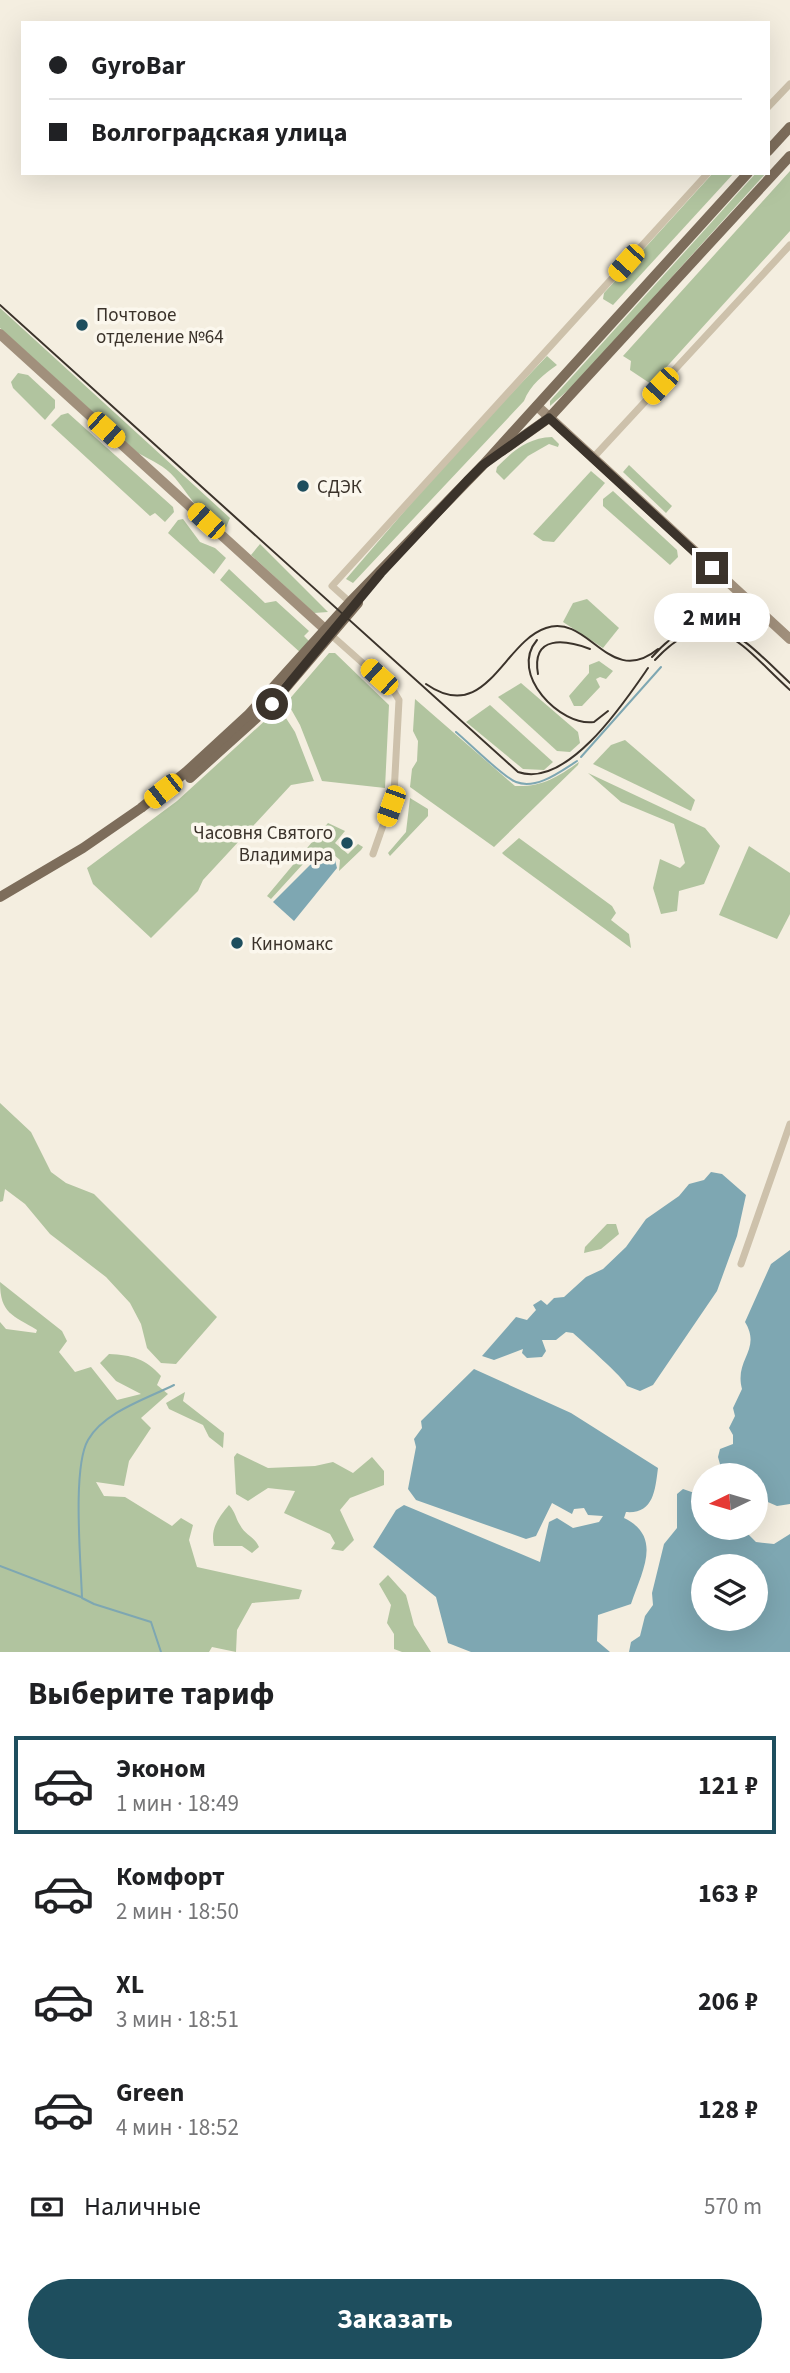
<!DOCTYPE html>
<html lang="ru">
<head>
<meta charset="utf-8">
<style>
	body { margin:0; font-family:"Source Sans 3",sans-serif; background:#f6f6f6; color:#202124; height:100vh; display:flex; flex-direction:column; font-size:26px; white-space:nowrap }
	* { box-sizing:border-box; margin:0 }
	p { font-size:23px; color:#757577 }
	.icon { flex:none; width:38px; height:38px; fill:none; stroke:currentColor; stroke-width:2; stroke-linecap:round; stroke-linejoin:round }
	.map { position:relative; height:1652px; overflow:hidden }
	.sheet { display:flex; flex-direction:column; background:#fff; flex:1 }
	.sheet>* { flex:none }
	.guide { position:absolute; left:21px; top:21px; width:749px; height:154px; border-radius:0px; box-shadow:0 7px 28px #0002; display:grid; align-content:center; height:154px; padding:0 28px; background:#fff }
	.needle { width:46px; rotate:265deg }
	.controls { position:absolute; left:691px; top:1463px; display:grid; gap:14px }
	.controls a { display:grid; place-items:center; width:77px; height:77px; border-radius:50%; background:#fff; box-shadow:0 7px 28px #0002; font-size:35px }
	.end { position:absolute; width:32px; height:32px; margin:-16px; border:9px solid #3b332b; background:#fff; box-shadow:0 0 0 4px #fff }
	.from { border-radius:50% }
	.bubble { position:absolute; height:49px; border-radius:24px; background:#fff; box-shadow:0 7px 28px #0002; font-size:23px; font-weight:700; line-height:49px; text-align:center }
	.car { position:absolute; width:21px; height:42px; margin:-21px -10px; border-radius:9px; box-shadow:0 0 5px 2px #0007; background:linear-gradient(#f5c518 24%,#345 0 40%,#f5c518 0 76%,#345 0 86%,#f5c518 0) }
	.guide b { display:flex; align-items:center; gap:24px; height:66px; font-size:26px }
	.guide b+b { border-top:2px solid #e0e0e0 }
	.guide i { width:18px; height:18px; background:#202124 }
	ul { padding:0; list-style:none }
	li { display:flex; align-items:center; gap:21px; height:98px; margin:0 14px 10px; padding:0 14px; border:4px solid transparent; border-radius:0px }
	li div { flex:1 }
	li b { display:block; font-size:26px }
	li em { font-style:normal; font-weight:700 }
	li.on { border-color:#1e4e5e }
	li>.icon { width:63px; height:63px; stroke-width:1.5 }
	h2 { padding:0 28px; font-size:32px; line-height:84px }
	.pay { display:flex; align-items:center; gap:18px; height:77px; padding:0 28px; font-size:26px }
	.pay p { margin-inline-start:auto }
	.button { display:flex; gap:14px; margin-top:auto; padding:14px 28px }
	.button a { flex:1; height:80px; border-radius:42px; background:#1e4e5e; color:#fff; font-size:28px; font-weight:700; line-height:80px; text-align:center }
	.map>svg:first-child { display:block }
	.green { fill:#b1c49f }
	.water { fill:#7ea7b2; fill-rule:evenodd }
	.lines { fill:none; stroke-linecap:round; stroke-linejoin:round }
	.stream { stroke:#7ea7b2; stroke-width:2 }
	.street { stroke:#cdc1ab; stroke-width:7 }
	.secondary { stroke:#a1907c; stroke-width:10 }
	.primary { stroke:#7d6d5b; stroke-width:10 }
	.tram { stroke:#3b332b; stroke-width:2 }
	.route { stroke:#3b332b; stroke-width:9 }
	.poi-dot { fill:#1e4e5e; stroke:#fbf7ed; stroke-width:2.5 }
	.labels { text-anchor:middle; stroke-width:7; stroke-linejoin:round; paint-order:stroke }
	.poi-label { font-size:19px; fill:#3b332b; stroke:#fbf7ed; text-anchor:start }
</style>
</head>
<body>
<div class="map">
<svg width="790" height="1652" viewBox="0 0 790 1652">
	<rect width="100%" height="100%" fill="#f4eee0"/>
	<g class="green">
		<polygon points="790,171 790,231 651,384 630,370 631,361 623,356"/>
		<polygon points="713,173 734,173 613,305 603,299 604,293"/>
		<polygon points="756,173 766,173 575,384 550,406 550,401"/>
		<path d="M0,308L230,518L225,530C202,519 190,496 175,478C164,465 152,461 138,453L0,328Z"/>
		<path d="M547,356L557,365C544,374 530,385 524,401L353,583L346,579L451,457Z"/>
		<polygon points="18,373 28,375 55,400 55,408 45,420 13,388 11,382"/>
		<polygon points="68,413 173,507 174,512 165,522 155,513 150,516 51,425 61,415"/>
		<path d="M552,437L559,444L558,447L549,444L528,456L504,480L496,472L497,467C513,451 527,438 552,437Z"/>
		<polygon points="629,465 672,506 666,513 623,472"/>
		<polygon points="591,471 605,483 554,542 543,541 533,534"/>
		<polygon points="613,491 677,550 678,557 670,565 603,506 603,499"/>
		<polygon points="183,519 200,542 215,548 226,558 214,574 168,533 178,520"/>
		<polygon points="260,544 328,612 314,613 251,555"/>
		<polygon points="229,569 265,603 276,601 309,631 304,636 311,643 302,654 220,580"/>
		<polygon points="587,599 619,628 603,648 563,622 573,603"/>
		<polygon points="329,653 335,653 389,705 385,788 322,781 300,725 287,702"/>
		<polygon points="599,661 613,671 606,679 600,677 596,679 600,687 582,706 574,706 569,696 589,673 589,665"/>
		<polygon points="521,683 578,732 580,743 570,752 557,751 498,697"/>
		<path d="M415,699L515,786C542,787 556,778 579,762L578,765L494,847L410,787L412,769L417,761L418,741L413,731Z"/>
		<polygon points="490,705 553,762 544,770 523,769 466,722"/>
		<polygon points="277,713 284,715 295,732 314,781 291,785 203,880 198,891 151,938 93,884 87,868 177,801 269,717"/>
		<polygon points="625,740 695,800 691,811 593,764 611,745"/>
		<polygon points="588,773 705,828 720,846 704,884 679,891 677,911 661,914 653,888 660,859 680,868 685,863 674,824 621,802"/>
		<polygon points="410,798 428,809 428,816 390,856 388,853 406,832"/>
		<polygon points="328,823 345,831 335,843 348,854 358,844 363,847 361,850 339,871 340,860 327,849 313,853 271,899 267,896"/>
		<polygon points="519,838 612,906 616,913 611,920 629,934 631,948 504,855 502,853"/>
		<polygon points="749,846 790,873 790,914 777,939 719,915"/>
		<polygon points="0,1103 31,1132 51,1172 66,1183 94,1194 217,1317 176,1364 161,1363 147,1348 141,1324 130,1303 106,1277 50,1234 25,1204 5,1189 3,1201 0,1202"/>
		<polygon points="607,1224 616,1224 619,1234 601,1249 584,1253 585,1247"/>
		<path d="M0,1282L62,1331L67,1341L59,1352L75,1372L91,1367L117,1400L141,1394L116,1381L100,1363L109,1354C132,1355 146,1359 161,1376L157,1385L168,1394L141,1418L151,1428L129,1461L124,1486L96,1482L104,1496L125,1497L172,1526L181,1518L193,1525L189,1540L197,1567L302,1590L299,1599L252,1603L237,1630L236,1652L212,1647L209,1652H0V1322L6,1329L36,1333L37,1330C13,1315 0,1314 0,1282Z"/>
		<polygon points="185,1392 183,1401 224,1433 223,1448 209,1437 203,1425 169,1409 166,1403"/>
		<polygon points="237,1453 268,1468 315,1466 333,1462 353,1473 372,1457 384,1471 384,1485 350,1498 340,1510 354,1540 343,1551 331,1549 335,1543 330,1534 284,1513 295,1491 268,1488 248,1501 236,1494 234,1457"/>
		<path d="M229,1505C236,1513 235,1517 240,1525C245,1535 255,1537 259,1547L252,1553L242,1546H214C210,1529 218,1518 229,1505Z"/>
		<polygon points="388,1575 406,1595 414,1625 431,1652 402,1652 394,1649 394,1634 387,1623 391,1605 379,1584"/>
	</g>
	<g class="water">
		<polygon points="322,853 334,856 337,868 294,921 273,902"/>
		<path d="M711,1172L722,1174L746,1195L737,1236L717,1291L653,1385L640,1391L627,1386C624,1378 583,1342 573,1333L566,1332L556,1340H542L546,1351L542,1357L527,1358L522,1353L523,1349L494,1360L482,1356L516,1317L527,1320L536,1310L533,1305L541,1300L547,1305L554,1298L564,1297L586,1277L603,1269L626,1247L646,1219L679,1196L689,1184L704,1180Z"/>
		<path d="M790,1250V1504L777,1506L756,1497V1475H723L718,1457L720,1449L733,1444V1435L729,1428L735,1416L733,1408L742,1389C734,1359 762,1350 745,1322L771,1264Z"/>
		<path d="M474,1369L571,1413L658,1468C655,1492 653,1514 626,1512L624,1518C663,1537 642,1571 631,1604L598,1615L597,1641L610,1652H471L448,1643L436,1597L373,1547L396,1510L404,1505L540,1562L549,1522L557,1518L573,1528L599,1522L603,1516L588,1515L584,1508L574,1509L572,1514L552,1503L536,1536L526,1539L416,1500L408,1489L416,1447L414,1439L422,1428L421,1421Z"/>
		<path d="M683,1489L703,1496L704,1528H742L756,1542L774,1544L790,1534V1652H629L631,1642L640,1636L645,1616L653,1605L652,1593L664,1544L677,1528V1494ZM704,1566H756V1619H704Z"/>
	</g>
	<g class="lines">
		<g class="stream">
			<path d="M456,732C469,743 504,778 516,782C537,790 561,771 577,761"/>
			<polyline points="581,757 661,667"/>
			<polyline points="0,1566 81,1597"/>
			<path d="M161,1652L151,1622L94,1604L82,1598C81,1563 72,1468 88,1440C104,1412 146,1399 174,1385"/>
		</g>
		<g class="street">
			<polyline points="768,107 790,84"/>
			<polyline points="592,459 790,245"/>
			<polyline points="352,604 332,586 708,173"/>
			<polyline points="330,634 393,690 399,700 394,794 373,854"/>
			<polyline points="741,1264 790,1124"/>
		</g>
		<g class="secondary">
			<polyline points="0,334 326,630"/>
			<polyline points="537,406 790,639"/>
		</g>
		<g class="primary">
			<polyline points="768,151 790,127"/>
			<polyline points="502,451 549,418 790,156"/>
			<polyline points="190,778 272,704 358,603"/>
			<polyline points="0,897 83,848 141,808 186,772 248,715 349,603 483,465 748,173"/>
		</g>
		<g class="tram">
			<path d="M0,305L518,772C567,789 624,703 648,668"/>
			<path d="M537,640C508,674 561,727 594,722L608,711"/>
			<path d="M652,657C708,593 744,640 790,683"/>
			<path d="M655,660C714,597 742,647 790,690"/>
			<path d="M538,674C531,634 566,640 590,649"/>
			<path d="M426,684C486,726 503,642 546,628C589,613 609,689 658,649"/>
		</g>
	</g>
	<g class="lines">
		<polyline class="route" points="272,704 381,573 467,481 483,465 549,418 712,568"/>
	</g>
	<g class="poi-dot">
		<circle cx="82" cy="325" r="7"/>
		<circle cx="303" cy="486" r="7"/>
		<circle cx="347" cy="843" r="7"/>
		<circle cx="237" cy="943" r="7"/>
	</g>
	<g class="labels">
		<g class="poi-label">
			<text x="96" y="321">Почтовое<tspan x="96" dy="22">отделение №64</tspan></text>
			<text x="317" y="493">СДЭК</text>
			<text x="333" y="839" text-anchor="end">Часовня Святого<tspan x="333" dy="22">Владимира</tspan></text>
			<text x="251" y="950">Киномакс</text>
		</g>
	</g>
</svg>
<div class="controls">
<a><svg class="needle" viewBox="-14 -14 28 28"><path d="M0-13l5 13h-10z" fill="#e53935"/><path d="M0 13l5-13h-10z" fill="#757577"/></svg></a>
<a><svg class="icon" aria-label="layers" viewBox="0 0 24 24"><path d="M12 4l9 5-9 5-9-5zM3 14l9 5 9-5"/></svg></a>
</div>
<i class="end from" style="left:272px;top:704px"></i>
<i class="end" style="left:712px;top:568px"></i>
<div class="bubble" style="left:654px;top:593px;width:116px">2 мин</div>
<i class="car" style="left:626px;top:263px;rotate:222deg"></i>
<i class="car" style="left:660px;top:386px;rotate:223deg"></i>
<i class="car" style="left:106px;top:430px;rotate:132deg"></i>
<i class="car" style="left:206px;top:521px;rotate:312deg"></i>
<i class="car" style="left:379px;top:677px;rotate:312deg"></i>
<i class="car" style="left:163px;top:791px;rotate:232deg"></i>
<i class="car" style="left:391px;top:806px;rotate:200deg"></i>
<div class="guide">
<b><i class="from"></i>GyroBar</b>
<b><i></i>Волгоградская улица</b>
</div>
</div>
<section class="sheet">
<h2>Выберите тариф</h2>
<ul>
<li class="on"><svg class="icon" aria-label="car" viewBox="0 0 24 24"><path d="M5 17H2v-5l4-1 3-4h7l3 4 3 1v5h-3M9 17h6M6 11h13"/><circle cx="7" cy="17" r="2"/><circle cx="17" cy="17" r="2"/></svg><div><b>Эконом</b><p>1 мин · 18:49</p></div><em>121 ₽</em></li>
<li><svg class="icon" aria-label="car" viewBox="0 0 24 24"><path d="M5 17H2v-5l4-1 3-4h7l3 4 3 1v5h-3M9 17h6M6 11h13"/><circle cx="7" cy="17" r="2"/><circle cx="17" cy="17" r="2"/></svg><div><b>Комфорт</b><p>2 мин · 18:50</p></div><em>163 ₽</em></li>
<li><svg class="icon" aria-label="car" viewBox="0 0 24 24"><path d="M5 17H2v-5l4-1 3-4h7l3 4 3 1v5h-3M9 17h6M6 11h13"/><circle cx="7" cy="17" r="2"/><circle cx="17" cy="17" r="2"/></svg><div><b>XL</b><p>3 мин · 18:51</p></div><em>206 ₽</em></li>
<li><svg class="icon" aria-label="car" viewBox="0 0 24 24"><path d="M5 17H2v-5l4-1 3-4h7l3 4 3 1v5h-3M9 17h6M6 11h13"/><circle cx="7" cy="17" r="2"/><circle cx="17" cy="17" r="2"/></svg><div><b>Green</b><p>4 мин · 18:52</p></div><em>128 ₽</em></li>
</ul>
<div class="pay"><svg class="icon" aria-label="cash" viewBox="0 0 24 24"><path d="M3 7h18v10H3z"/><circle cx="12" cy="12" r="2"/></svg>Наличные<p>570 m</p></div>
<div class="button"><a>Заказать</a></div>
</section>
</body>
</html>
